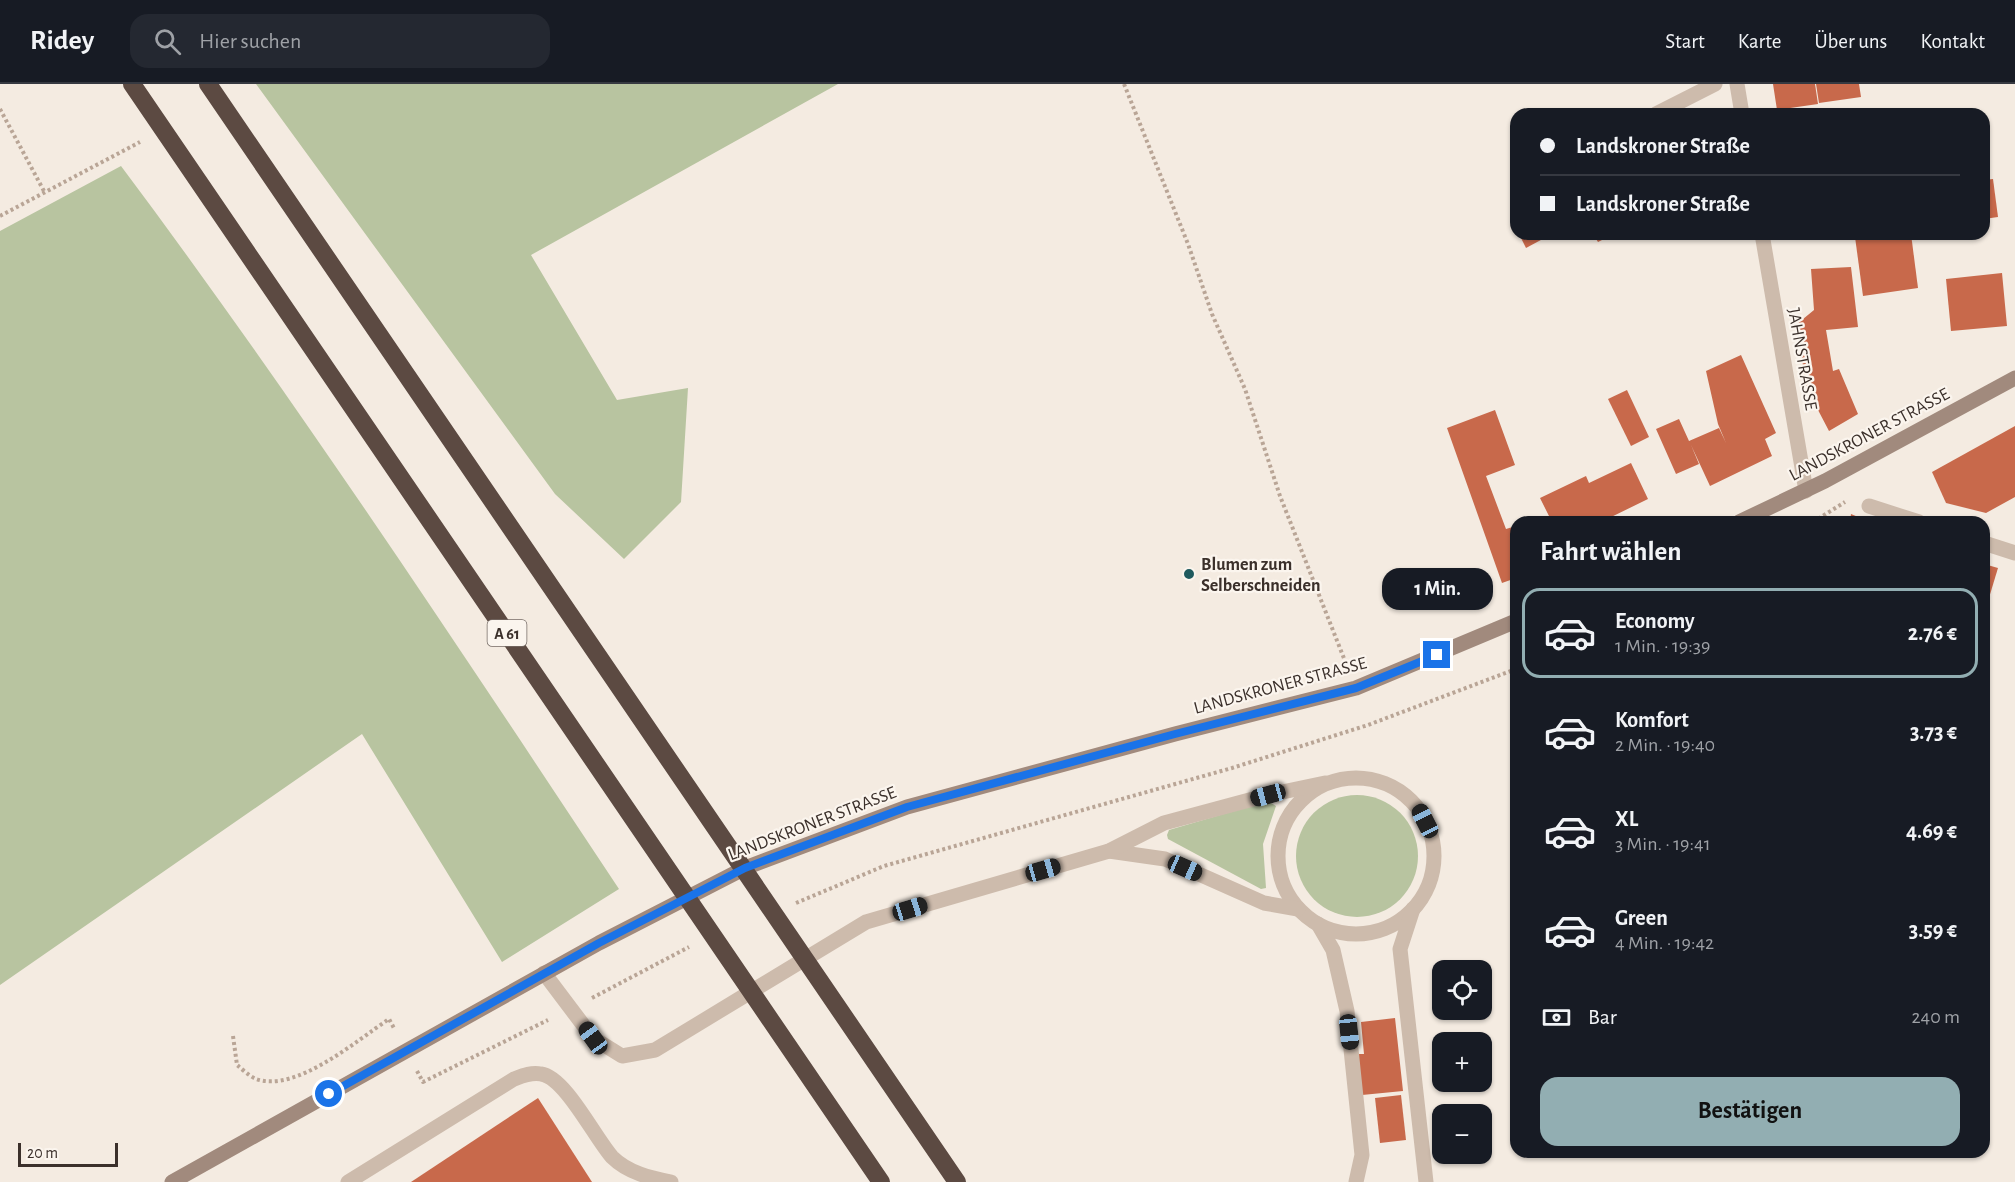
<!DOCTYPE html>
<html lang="de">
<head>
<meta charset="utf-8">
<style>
	body { margin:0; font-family:"Alegreya Sans",sans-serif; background:#242831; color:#f1f3f6; height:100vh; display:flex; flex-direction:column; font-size:22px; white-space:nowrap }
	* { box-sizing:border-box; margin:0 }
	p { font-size:20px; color:#9ea1a6 }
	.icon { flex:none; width:33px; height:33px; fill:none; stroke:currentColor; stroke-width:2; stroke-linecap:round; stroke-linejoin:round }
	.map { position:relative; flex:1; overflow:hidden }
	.drawer { position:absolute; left:1510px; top:432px; width:480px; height:642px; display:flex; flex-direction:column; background:#171b24; border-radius:18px; box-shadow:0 2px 4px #0004 }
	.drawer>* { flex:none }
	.top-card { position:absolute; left:1510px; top:24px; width:480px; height:132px; border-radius:18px; box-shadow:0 2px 4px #0004; display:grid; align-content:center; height:132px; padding:0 30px; background:#171b24 }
	.controls { position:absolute; left:1432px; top:876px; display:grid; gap:12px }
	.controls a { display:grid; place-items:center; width:60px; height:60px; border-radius:12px; background:#171b24; box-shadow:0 2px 4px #0004; font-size:30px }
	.scale { position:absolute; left:18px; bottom:15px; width:100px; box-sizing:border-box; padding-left:6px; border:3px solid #3b302b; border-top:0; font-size:16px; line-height:21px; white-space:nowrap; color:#3b302b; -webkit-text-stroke:4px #fbf5ee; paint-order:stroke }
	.end { position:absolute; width:27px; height:27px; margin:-14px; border:8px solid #1a73e8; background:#fff; box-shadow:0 0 0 3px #fff }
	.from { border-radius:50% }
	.bubble { position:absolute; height:42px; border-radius:18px; background:#171b24; box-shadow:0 2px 4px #0004; font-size:20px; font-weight:700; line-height:42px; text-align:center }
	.car { position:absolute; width:18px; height:36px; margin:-18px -9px; border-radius:8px; box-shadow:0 0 4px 2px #0007; background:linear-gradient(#222 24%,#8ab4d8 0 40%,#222 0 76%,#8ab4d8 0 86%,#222 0) }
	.top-card b { display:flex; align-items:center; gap:21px; height:57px; font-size:22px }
	.top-card b+b { border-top:2px solid #363941 }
	.top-card i { width:15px; height:15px; background:#f1f3f6 }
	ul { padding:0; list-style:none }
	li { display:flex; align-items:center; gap:18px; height:90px; margin:0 12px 9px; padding:0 18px; border:3px solid transparent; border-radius:18px }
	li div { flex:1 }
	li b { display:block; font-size:22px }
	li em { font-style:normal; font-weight:700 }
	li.on { border-color:#92aeb2 }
	li>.icon { width:54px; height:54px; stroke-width:1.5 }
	h2 { padding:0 30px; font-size:27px; line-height:72px }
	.pay { display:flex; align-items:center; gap:15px; height:66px; padding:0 30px; font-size:22px }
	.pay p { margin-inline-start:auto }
	.primary-button { display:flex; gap:12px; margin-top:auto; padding:12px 30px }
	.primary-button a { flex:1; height:69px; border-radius:18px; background:#92aeb2; color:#111; font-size:24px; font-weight:700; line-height:69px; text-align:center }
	header { display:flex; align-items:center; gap:36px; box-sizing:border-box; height:84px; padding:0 30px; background:#171b24; border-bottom:2px solid #363941 }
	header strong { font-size:28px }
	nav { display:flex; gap:33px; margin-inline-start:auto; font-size:21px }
	.search { width:420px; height:54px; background:#242831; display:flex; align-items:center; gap:15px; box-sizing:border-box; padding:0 21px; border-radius:18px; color:#9ea1a6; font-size:22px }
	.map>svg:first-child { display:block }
	.green { fill:#b8c4a0 }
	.building { fill:#c8694b }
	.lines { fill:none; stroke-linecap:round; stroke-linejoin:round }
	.path { stroke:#b9a596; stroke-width:4; stroke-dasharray:3 3; stroke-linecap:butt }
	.service { stroke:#cdbbac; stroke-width:15 }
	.minor { stroke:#cdbbac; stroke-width:15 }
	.secondary { stroke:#a18a7d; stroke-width:15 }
	.motorway { stroke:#5c4a42; stroke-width:18 }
	.route { stroke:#1a73e8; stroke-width:8 }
	.poi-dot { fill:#1f5a5e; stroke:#fbf5ee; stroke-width:2 }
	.labels { text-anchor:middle; stroke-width:4.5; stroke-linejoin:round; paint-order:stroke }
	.shield { fill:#fbf5ee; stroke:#756b66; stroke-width:1.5 }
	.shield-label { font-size:16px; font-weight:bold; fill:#3b302b }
	.street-label { font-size:18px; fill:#3b302b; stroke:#fbf5ee }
	.poi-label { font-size:18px; font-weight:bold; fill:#3b302b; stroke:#fbf5ee; text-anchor:start }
</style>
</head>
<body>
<header>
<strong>Ridey</strong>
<div class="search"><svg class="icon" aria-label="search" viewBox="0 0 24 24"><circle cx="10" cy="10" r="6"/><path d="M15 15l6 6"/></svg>Hier suchen</div>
<nav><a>Start</a><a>Karte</a><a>Über uns</a><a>Kontakt</a></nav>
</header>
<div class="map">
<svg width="2015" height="1098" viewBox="0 0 2015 1098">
	<rect width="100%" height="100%" fill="#f4ebe1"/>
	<g class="green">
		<polygon points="256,0 838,0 531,171 617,316 688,304 681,418 624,475 555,410"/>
		<path d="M121,82C296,316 457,561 619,805L502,878L362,650L0,901V147Z"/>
		<circle cx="1357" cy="772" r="61"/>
		<polygon points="1268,717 1276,722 1263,760 1266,804 1261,805 1168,755 1167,751 1169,746"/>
	</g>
	<g class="building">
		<polygon points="1773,0 1815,0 1818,20 1777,26"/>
		<polygon points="1816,0 1859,0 1861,13 1819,19"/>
		<polygon points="1993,95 1998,133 1984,135 1984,96"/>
		<polygon points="1519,150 1552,150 1526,164"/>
		<polygon points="1593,150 1614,150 1598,158"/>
		<polygon points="1881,150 1911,150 1918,204 1863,212 1855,153"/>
		<polygon points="1851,183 1858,243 1826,246 1833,287 1839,285 1858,330 1829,347 1806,303 1797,240 1814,226 1811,185"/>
		<polygon points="2002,189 2007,242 1951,247 1946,195"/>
		<polygon points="1741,271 1776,349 1765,355 1772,372 1710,402 1691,361 1699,380 1676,390 1656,345 1679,335 1689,357 1719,344 1726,359 1718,340 1706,287"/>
		<polygon points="1627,306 1649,353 1631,362 1608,315"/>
		<polygon points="1495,326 1515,381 1486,392 1506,445 1516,442 1516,494 1502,499 1447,344"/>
		<polygon points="2015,342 2015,413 1986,429 1946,419 1932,388"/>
		<polygon points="1631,379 1648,415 1601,438 1552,438 1540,414 1586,392 1589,399"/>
		<polygon points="1851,430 1870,438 1850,438"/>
		<polygon points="1984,480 1998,484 1985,527 1984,527"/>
		<polygon points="1395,934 1403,1007 1362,1011 1358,970 1364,970 1361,938"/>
		<polygon points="1401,1011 1406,1056 1380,1059 1375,1014"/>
		<polygon points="538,1014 592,1098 411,1098"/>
	</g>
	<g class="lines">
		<g class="path">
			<polyline points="1124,0 1188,160 1212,230 1245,305 1280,412 1347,582"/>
			<polyline points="0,25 45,109"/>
			<polyline points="0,132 140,58"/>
			<polyline points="1813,438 1845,418"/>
			<polyline points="796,819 884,782 1232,684 1368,641 1516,585"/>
			<polyline points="592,914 689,863"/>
			<path d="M233,952L237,981C242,985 249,992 256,995C296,1009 356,957 389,935L395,946"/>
			<polyline points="417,987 423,998 548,936"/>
		</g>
		<g class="service">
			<polyline points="1656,30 1715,0"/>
			<circle cx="1356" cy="772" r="78"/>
			<polyline points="1109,767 1165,775 1264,819 1298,825"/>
			<polyline points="1413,825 1400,865 1426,1098"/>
			<polyline points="1318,840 1333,866 1347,927 1362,1071 1356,1098"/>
			<polyline points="544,889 593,954 622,972 655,966 866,838 1109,767 1164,739 1268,711 1325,699"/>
			<path d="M348,1098L514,995C522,992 531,988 541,990C565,993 595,1054 612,1073C628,1089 651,1094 671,1098"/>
		</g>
		<g class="minor">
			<polyline points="1737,0 1742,30"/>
			<polyline points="1762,150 1806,407"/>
			<polyline points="1869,422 1919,438"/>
			<polyline points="1984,459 2015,469"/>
		</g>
		<g class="secondary">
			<polyline points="1739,438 1825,397 2015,294"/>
			<polyline points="172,1098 599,859 745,784 907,723 1175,650 1356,604 1516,537"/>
		</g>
		<g class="motorway">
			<polyline points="132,0 881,1098"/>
			<polyline points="208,0 957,1098"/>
		</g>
	</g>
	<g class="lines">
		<polyline class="route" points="329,1010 599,859 745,784 907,723 1175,650 1356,604 1437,571"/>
	</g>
	<circle class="poi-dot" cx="1189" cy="490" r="6"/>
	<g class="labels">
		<rect class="shield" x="487.5" y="536" width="39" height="26" rx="4.5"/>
		<g class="shield-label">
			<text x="507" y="555">A 61</text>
		</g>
		<g class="street-label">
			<text transform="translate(1803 275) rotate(80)" y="6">JAHNSTRASSE</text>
			<text transform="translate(1869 350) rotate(-28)" y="6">LANDSKRONER STRASSE</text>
			<text transform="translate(1280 601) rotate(-15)" y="6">LANDSKRONER STRASSE</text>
			<text transform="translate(812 739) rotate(-21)" y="6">LANDSKRONER STRASSE</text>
		</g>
		<g class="poi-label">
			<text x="1201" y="486">Blumen zum<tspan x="1201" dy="21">Selberschneiden</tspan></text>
		</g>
	</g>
</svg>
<div class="controls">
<a><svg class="icon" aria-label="locate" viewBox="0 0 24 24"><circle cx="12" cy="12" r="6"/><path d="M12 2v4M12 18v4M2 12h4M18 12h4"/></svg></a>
<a>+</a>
<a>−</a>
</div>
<div class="scale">20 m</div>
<i class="end from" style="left:329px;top:1010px"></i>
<i class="end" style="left:1437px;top:571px"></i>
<div class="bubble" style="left:1382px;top:484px;width:111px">1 Min.</div>
<i class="car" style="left:1268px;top:711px;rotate:255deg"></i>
<i class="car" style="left:1425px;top:737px;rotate:333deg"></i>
<i class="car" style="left:1185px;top:784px;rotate:114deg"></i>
<i class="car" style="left:1043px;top:786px;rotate:74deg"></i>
<i class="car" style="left:910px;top:825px;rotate:73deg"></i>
<i class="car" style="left:1349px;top:948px;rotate:174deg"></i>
<i class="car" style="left:593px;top:954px;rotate:324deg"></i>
<div class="top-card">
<b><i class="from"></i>Landskroner Straße</b>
<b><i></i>Landskroner Straße</b>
</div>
<section class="drawer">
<h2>Fahrt wählen</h2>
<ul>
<li class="on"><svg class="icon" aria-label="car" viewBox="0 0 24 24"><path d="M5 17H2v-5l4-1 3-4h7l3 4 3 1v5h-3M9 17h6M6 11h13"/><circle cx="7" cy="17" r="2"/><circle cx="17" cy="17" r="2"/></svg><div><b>Economy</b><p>1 Min. · 19:39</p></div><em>2.76 €</em></li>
<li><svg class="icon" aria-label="car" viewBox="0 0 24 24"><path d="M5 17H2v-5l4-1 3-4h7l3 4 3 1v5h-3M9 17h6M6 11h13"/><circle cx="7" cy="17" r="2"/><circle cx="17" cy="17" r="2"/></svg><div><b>Komfort</b><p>2 Min. · 19:40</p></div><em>3.73 €</em></li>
<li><svg class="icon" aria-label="car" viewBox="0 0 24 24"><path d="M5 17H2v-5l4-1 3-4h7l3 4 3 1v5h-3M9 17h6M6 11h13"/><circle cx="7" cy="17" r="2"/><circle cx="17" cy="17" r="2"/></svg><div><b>XL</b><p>3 Min. · 19:41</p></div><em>4.69 €</em></li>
<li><svg class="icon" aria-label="car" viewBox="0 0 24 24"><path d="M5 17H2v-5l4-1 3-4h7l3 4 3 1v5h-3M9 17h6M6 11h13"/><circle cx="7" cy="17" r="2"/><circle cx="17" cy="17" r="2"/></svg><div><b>Green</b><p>4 Min. · 19:42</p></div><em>3.59 €</em></li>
</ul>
<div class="pay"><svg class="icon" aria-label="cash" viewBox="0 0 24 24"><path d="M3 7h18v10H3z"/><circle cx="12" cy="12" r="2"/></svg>Bar<p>240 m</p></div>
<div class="primary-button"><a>Bestätigen</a></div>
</section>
</div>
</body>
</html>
